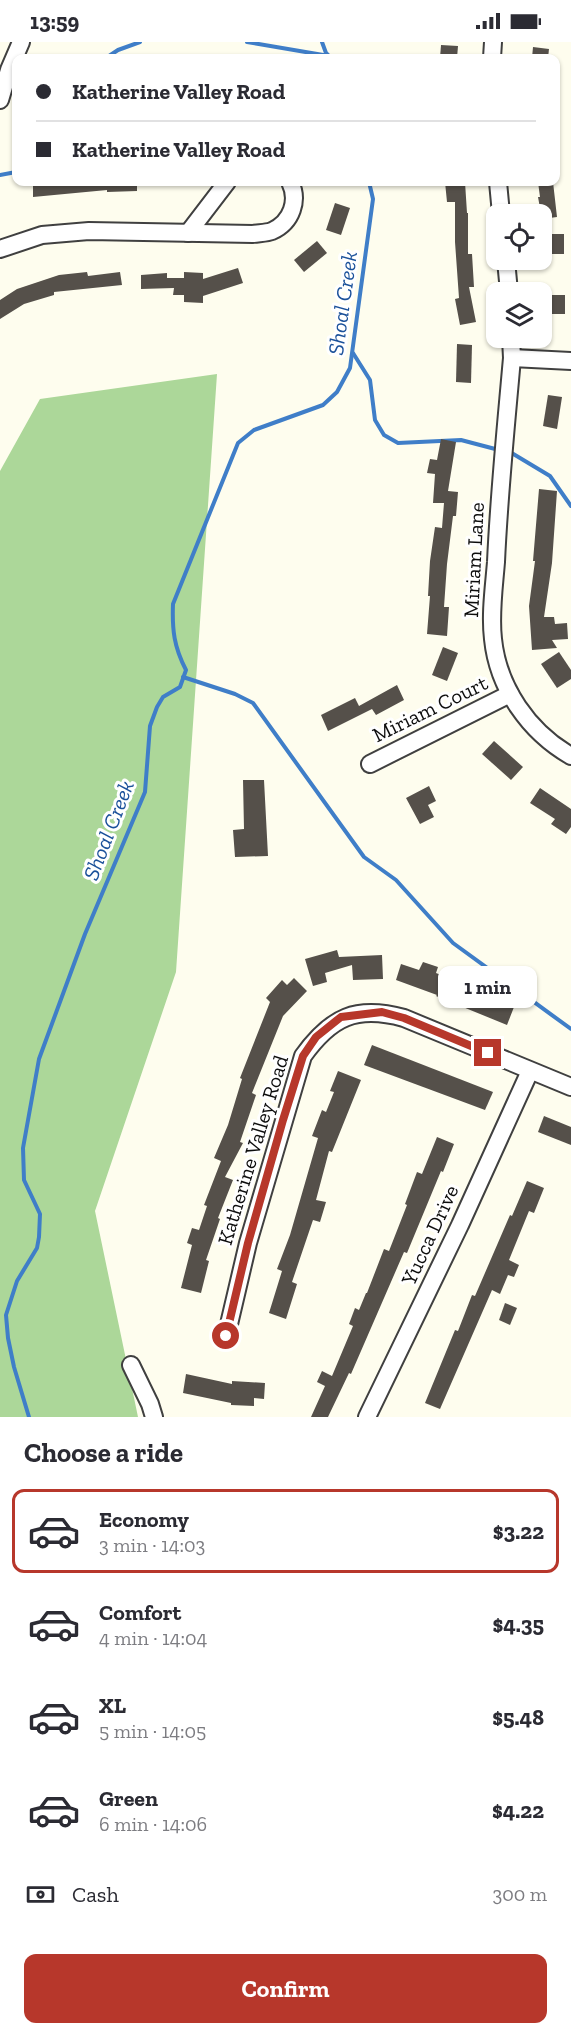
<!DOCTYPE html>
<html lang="en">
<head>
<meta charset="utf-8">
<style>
	body { margin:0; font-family:"Zilla Slab",serif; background:#f2f2f3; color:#2b2b33; height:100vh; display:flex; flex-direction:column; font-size:22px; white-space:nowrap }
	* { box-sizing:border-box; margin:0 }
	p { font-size:20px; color:#7c7c81 }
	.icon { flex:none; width:33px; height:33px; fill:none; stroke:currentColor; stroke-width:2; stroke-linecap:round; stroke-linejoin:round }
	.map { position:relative; height:1375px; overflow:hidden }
	.drawer { display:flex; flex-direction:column; background:#fff; flex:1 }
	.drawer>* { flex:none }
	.banner { position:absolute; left:12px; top:12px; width:548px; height:132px; border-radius:12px; box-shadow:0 2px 4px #0004; display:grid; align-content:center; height:132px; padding:0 24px; background:#fff }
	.buttons { position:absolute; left:486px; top:162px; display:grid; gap:12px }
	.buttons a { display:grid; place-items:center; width:66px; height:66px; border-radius:12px; background:#fff; box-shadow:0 2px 4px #0004; font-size:30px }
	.end { position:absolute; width:27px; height:27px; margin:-14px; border:8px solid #b7372b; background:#fff; box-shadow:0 0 0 3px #fff }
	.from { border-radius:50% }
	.bubble { position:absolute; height:42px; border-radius:12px; background:#fff; box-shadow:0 2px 4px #0004; font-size:20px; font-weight:700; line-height:42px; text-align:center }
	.banner b { display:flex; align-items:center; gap:21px; height:57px; font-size:22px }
	.banner b+b { border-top:2px solid #e1e1e2 }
	.banner i { width:15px; height:15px; background:#2b2b33 }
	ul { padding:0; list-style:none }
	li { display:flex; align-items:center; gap:18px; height:84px; margin:0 12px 9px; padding:0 12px; border:3px solid transparent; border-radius:12px }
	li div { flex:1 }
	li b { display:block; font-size:22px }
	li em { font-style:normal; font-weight:700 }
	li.on { border-color:#b7372b }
	li>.icon { width:54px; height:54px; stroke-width:1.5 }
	h2 { padding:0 24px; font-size:27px; line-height:72px }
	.pay { display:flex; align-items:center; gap:15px; height:66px; padding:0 24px; font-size:22px }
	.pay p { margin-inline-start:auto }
	.button { display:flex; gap:12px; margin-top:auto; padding:12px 24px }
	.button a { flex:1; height:69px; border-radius:12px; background:#b7372b; color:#fff; font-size:24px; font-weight:700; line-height:69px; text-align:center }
	.status { display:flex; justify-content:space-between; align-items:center; height:42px; padding:0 30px; background:#fff; direction:ltr }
	.status svg { height:16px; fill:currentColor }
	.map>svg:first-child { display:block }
	.forest { fill:#acd799 }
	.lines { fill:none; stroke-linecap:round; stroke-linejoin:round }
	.stream { stroke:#3f7ec8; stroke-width:4 }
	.building { fill:#55504a }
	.minor-casing { stroke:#404040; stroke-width:20 }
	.minor { stroke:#fff; stroke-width:16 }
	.route { stroke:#b7372b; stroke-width:8 }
	.labels { text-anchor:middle; stroke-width:6; stroke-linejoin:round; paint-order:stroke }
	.street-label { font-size:21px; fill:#0d0d0d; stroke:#fff }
	.water-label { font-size:22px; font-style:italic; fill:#1b519a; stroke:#fff }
</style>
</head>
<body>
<div class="status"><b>13:59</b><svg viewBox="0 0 49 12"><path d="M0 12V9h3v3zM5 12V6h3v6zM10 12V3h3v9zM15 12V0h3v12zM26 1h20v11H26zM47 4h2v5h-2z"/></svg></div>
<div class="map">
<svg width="571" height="1375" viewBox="0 0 571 1375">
	<rect width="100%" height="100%" fill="#fefdee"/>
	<polygon class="forest" points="217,332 176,930 95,1169 138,1375 0,1375 0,429 40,357"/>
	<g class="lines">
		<g class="stream">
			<polyline points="247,0 329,14"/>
			<polyline points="322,0 326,11 331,16"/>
			<polyline points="106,16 118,8 140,0"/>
			<polyline points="0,133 16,130"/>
			<polyline points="353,311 370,338 375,378 384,393 398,401 461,398 499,408"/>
			<polyline points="510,410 550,434 571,464"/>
			<polyline points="183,635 235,652 253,661 364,815 396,838 453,901 571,987"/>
			<path d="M29,1375L14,1325L8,1296L6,1273L17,1239L37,1206L39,1195L40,1172L24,1138L23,1106L39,1017L85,892L145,750L150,684L157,665L163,655L180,645L186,628C174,605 172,588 173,562L238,401L254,388L323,363L337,350L350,326L373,157L369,140"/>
		</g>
	</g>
	<g class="building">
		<polygon points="441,3 458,4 457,16 440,16"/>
		<polygon points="533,5 549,7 548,16 532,16"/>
		<polygon points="33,140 137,140 137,149 107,150 107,148 33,155"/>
		<polygon points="445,140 465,140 467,171 468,171 468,212 472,212 474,245 469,245 476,280 460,283 455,257 459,256 455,200 455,160 447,160"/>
		<polygon points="538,140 553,140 557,175 542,177 538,155 540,155"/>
		<polygon points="335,161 350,166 341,193 326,188"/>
		<rect x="549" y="192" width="15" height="20"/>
		<polygon points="317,199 327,211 304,230 294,218"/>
		<polygon points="238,226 243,241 203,254 203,261 184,260 184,253 173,253 174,246 141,247 141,233 167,231 167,236 184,236 184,230 203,231 203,237"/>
		<polygon points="87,230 88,234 120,230 122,243 54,250 54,253 24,262 0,277 0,258 17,247 59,233"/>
		<polygon points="549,253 565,253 565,272 550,272"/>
		<polygon points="457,302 472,303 471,341 456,340"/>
		<polygon points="548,353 562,355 557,387 543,384"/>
		<polygon points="441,397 456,400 448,449 458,450 456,474 453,474 447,522 444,565 449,565 447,594 427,592 430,554 428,554 430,519 435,485 442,486 444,461 433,461 435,432 427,431 430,417 437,418"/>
		<polygon points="539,447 557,449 552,521 544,575 554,575 555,582 567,581 568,597 552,598 557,606 532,608 529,564 535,519 533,519"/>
		<polygon points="443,605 458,611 447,639 432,633"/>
		<polygon points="559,610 571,628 571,637 557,646 541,622"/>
		<polygon points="397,643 404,658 376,673 372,667 328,689 321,673 355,656 359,664"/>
		<polygon points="494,699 523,725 511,738 482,712"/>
		<polygon points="243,738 264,738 268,814 235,815 233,788 244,787"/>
		<polygon points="429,744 436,759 428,763 434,775 420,782 406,756"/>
		<polygon points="540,746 571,767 571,785 566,792 551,782 555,777 530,761"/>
		<polygon points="337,908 339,915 382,913 383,937 353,938 352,923 325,931 327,940 313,944 305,917"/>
		<polygon points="423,920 438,925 436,931 461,941 464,934 479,940 475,950 514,965 507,983 436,954 437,953 396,938 401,922 419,928"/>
		<polygon points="294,936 307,949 283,974 252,1051 256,1053 240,1100 243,1101 225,1135 233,1138 218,1176 220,1177 206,1218 209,1219 201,1251 181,1246 192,1203 187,1201 192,1186 199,1188 207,1164 204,1163 221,1119 214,1116 228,1083 242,1037 240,1036 270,960 266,956 282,938 287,943"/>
		<polygon points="372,1003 493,1050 485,1068 364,1023"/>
		<polygon points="338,1029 361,1038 332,1110 329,1109 316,1158 326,1160 320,1180 313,1178 292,1240 297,1242 286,1277 269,1271 282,1229 277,1227 290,1193 318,1096 312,1094 322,1068 326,1070 334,1050 330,1049"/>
		<polygon points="544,1074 571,1085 571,1103 538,1090"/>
		<polygon points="437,1095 454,1102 443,1130 441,1129 407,1211 404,1210 351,1332 349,1331 328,1375 311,1375 325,1344 317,1340 322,1329 332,1334 353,1284 349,1282 355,1266 359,1268 366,1251 367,1251 384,1207 389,1209 407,1163 405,1162 417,1130 422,1132"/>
		<polygon points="527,1139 544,1146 534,1171 529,1169 509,1218 519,1223 514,1235 508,1233 500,1252 492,1248 440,1367 425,1361 455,1288 458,1289 472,1253 475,1254 510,1173 512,1174"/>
		<polygon points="505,1261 517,1266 510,1283 499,1278"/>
		<polygon points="186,1332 232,1342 232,1339 265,1341 264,1357 254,1356 254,1364 231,1363 231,1361 183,1351"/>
	</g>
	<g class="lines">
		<defs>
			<g id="minor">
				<polyline points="492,16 493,0"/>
				<polyline points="0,58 9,28 21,0"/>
				<polyline points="498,140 501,172"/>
				<polyline points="188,191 227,140"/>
				<path d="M0,207L42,193L89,189L253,192C259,191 267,191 272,189C292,180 299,158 290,140"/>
				<polyline points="506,218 509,250"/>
				<path d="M511,296L512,316C506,384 499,452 496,520C494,545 490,572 493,597C498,646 529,690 571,714"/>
				<polyline points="512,316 571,319"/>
				<polyline points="370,722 510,652"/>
				<path d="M226,1295L248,1201L303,1014C331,975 356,963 404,976L571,1045"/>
				<polyline points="131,1323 150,1362 154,1375"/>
				<polyline points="367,1375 460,1183 530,1029"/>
			</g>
		</defs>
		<use href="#minor" class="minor-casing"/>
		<use href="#minor" class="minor"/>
	</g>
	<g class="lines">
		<polyline class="route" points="226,1294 248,1201 283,1078 303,1014 316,995 341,975 382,970 404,976 488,1011"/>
	</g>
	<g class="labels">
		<g class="street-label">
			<text transform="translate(474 518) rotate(-87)" y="7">Miriam Lane</text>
			<text transform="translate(430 667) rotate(-26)" y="7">Miriam Court</text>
			<text transform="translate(253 1108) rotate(-73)" y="7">Katherine Valley Road</text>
			<text transform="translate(430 1193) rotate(-65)" y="7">Yucca Drive</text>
		</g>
		<g class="water-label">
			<text transform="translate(342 261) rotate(-82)" y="8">Shoal Creek</text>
			<text transform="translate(108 788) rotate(-69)" y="8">Shoal Creek</text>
		</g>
	</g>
</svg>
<div class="buttons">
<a><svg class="icon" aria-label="locate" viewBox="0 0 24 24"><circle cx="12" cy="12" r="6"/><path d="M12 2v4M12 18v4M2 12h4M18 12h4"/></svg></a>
<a><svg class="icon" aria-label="layers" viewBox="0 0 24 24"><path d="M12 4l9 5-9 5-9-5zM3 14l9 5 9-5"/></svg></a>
</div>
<i class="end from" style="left:226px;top:1294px"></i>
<i class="end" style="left:488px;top:1011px"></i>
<div class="bubble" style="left:438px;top:924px;width:99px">1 min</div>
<div class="banner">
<b><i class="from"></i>Katherine Valley Road</b>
<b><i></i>Katherine Valley Road</b>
</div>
</div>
<section class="drawer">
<h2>Choose a ride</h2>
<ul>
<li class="on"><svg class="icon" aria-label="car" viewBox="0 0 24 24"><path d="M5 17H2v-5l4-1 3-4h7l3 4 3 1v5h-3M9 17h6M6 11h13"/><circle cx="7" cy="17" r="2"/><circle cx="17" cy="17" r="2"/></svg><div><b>Economy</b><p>3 min · 14:03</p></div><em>$3.22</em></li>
<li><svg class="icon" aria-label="car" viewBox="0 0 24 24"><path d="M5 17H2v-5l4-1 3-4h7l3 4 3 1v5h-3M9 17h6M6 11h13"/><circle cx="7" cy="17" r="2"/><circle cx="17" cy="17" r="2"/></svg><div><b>Comfort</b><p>4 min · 14:04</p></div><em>$4.35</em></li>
<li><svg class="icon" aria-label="car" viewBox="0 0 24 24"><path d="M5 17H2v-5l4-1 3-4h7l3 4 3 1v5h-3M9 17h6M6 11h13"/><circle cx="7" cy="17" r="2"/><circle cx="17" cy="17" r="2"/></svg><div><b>XL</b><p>5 min · 14:05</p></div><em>$5.48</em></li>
<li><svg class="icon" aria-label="car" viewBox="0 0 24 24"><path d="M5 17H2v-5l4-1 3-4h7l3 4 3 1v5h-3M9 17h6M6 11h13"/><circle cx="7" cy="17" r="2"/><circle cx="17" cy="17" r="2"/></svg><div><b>Green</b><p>6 min · 14:06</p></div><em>$4.22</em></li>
</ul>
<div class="pay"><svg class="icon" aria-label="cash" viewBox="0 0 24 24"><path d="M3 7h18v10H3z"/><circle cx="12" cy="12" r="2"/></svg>Cash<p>300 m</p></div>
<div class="button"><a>Confirm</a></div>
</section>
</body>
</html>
